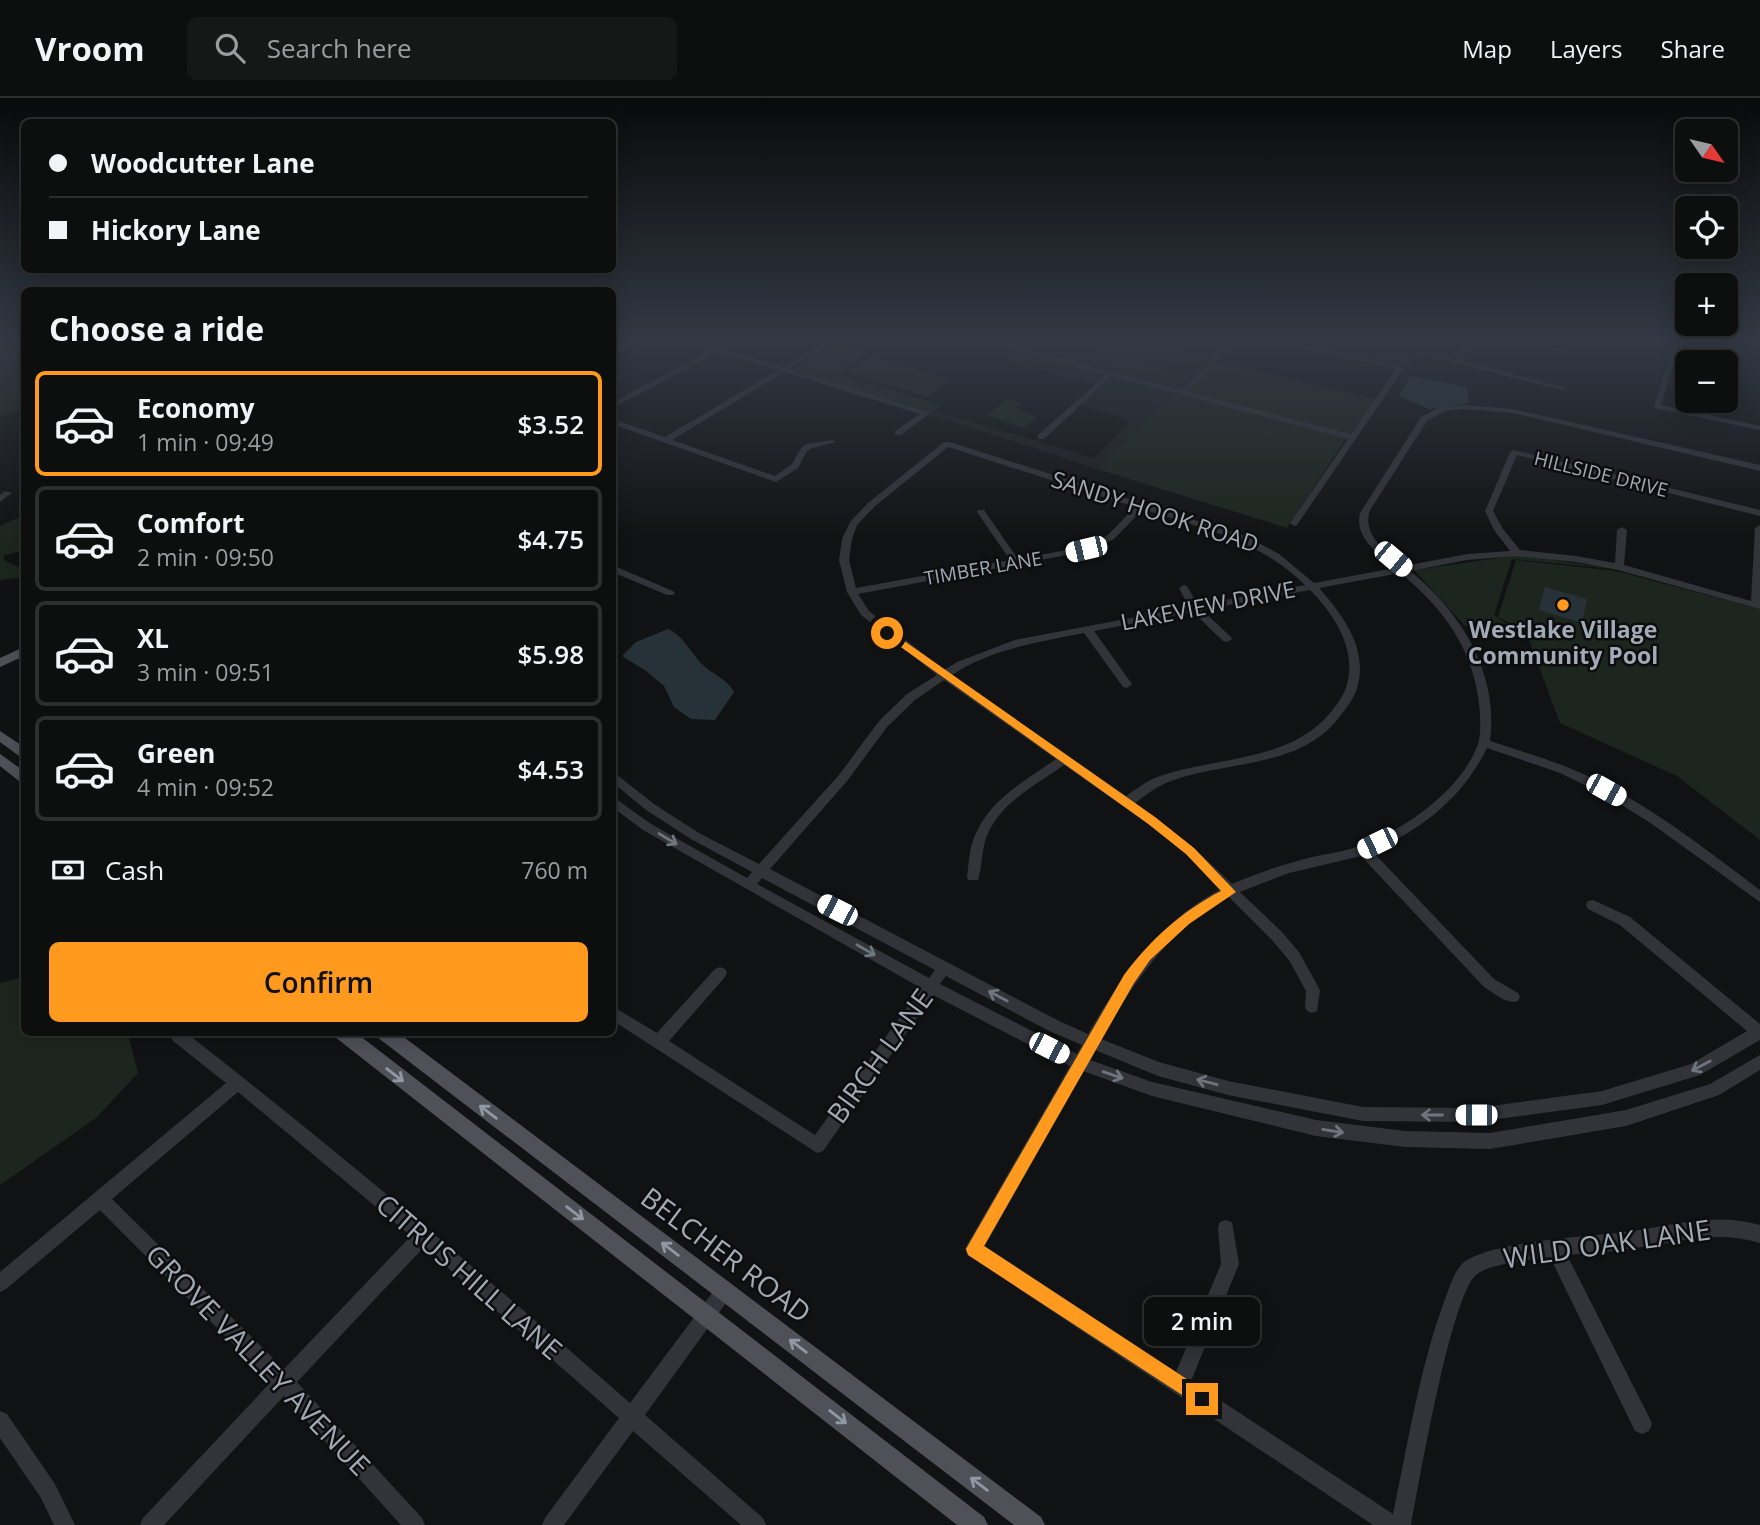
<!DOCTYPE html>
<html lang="en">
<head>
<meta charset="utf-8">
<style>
	body { margin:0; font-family:"Open Sans",sans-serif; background:#161717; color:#f1f3f6; height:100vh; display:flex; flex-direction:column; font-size:26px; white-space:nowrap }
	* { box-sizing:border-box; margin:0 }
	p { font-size:23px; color:#9a9c9e }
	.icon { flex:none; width:38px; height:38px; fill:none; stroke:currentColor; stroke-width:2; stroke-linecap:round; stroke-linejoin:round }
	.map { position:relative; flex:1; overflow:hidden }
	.panel { position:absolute; left:21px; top:189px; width:595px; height:749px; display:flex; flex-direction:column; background:#0d0e0e; border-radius:10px; box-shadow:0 4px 18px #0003,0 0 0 2px #2d2e2e }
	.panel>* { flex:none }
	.banner { position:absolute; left:21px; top:21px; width:595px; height:154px; border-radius:10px; box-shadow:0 4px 18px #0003,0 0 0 2px #2d2e2e; display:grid; align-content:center; height:154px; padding:0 28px; background:#0d0e0e }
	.needle { width:46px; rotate:124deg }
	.tools { position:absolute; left:1675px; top:21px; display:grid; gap:14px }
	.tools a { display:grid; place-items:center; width:63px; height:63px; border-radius:10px; background:#0d0e0e; box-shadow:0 4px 18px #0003,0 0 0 2px #2d2e2e; font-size:35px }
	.end { position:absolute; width:32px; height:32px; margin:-16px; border:9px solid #ff9a1e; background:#111; box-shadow:0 0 0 4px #111 }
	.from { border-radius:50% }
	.bubble { position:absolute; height:49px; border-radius:10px; background:#0d0e0e; box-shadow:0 4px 18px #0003,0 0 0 2px #2d2e2e; font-size:23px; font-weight:600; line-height:49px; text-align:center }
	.car { position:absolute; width:21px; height:42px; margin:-21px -10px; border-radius:9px; box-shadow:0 0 5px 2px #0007; background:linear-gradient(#fff 24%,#345 0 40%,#fff 0 76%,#345 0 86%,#fff 0) }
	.banner b { display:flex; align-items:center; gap:24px; height:66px; font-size:26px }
	.banner b+b { border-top:2px solid #2d2e2e }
	.banner i { width:18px; height:18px; background:#f1f3f6 }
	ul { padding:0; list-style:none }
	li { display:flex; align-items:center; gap:21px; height:105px; margin:0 14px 10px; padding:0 14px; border:4px solid #2d2e2e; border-radius:10px }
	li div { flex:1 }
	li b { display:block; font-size:26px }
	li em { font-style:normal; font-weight:600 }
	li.current { border-color:#ff9a1e }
	li>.icon { width:63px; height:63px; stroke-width:1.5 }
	h2 { padding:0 28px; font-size:32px; line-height:84px }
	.pay { display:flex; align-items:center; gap:18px; height:77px; padding:0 28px; font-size:26px }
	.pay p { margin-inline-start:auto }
	.primary-button { display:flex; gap:14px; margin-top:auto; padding:14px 28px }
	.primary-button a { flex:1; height:80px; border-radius:10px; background:#ff9a1e; color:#111; font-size:28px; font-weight:600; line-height:80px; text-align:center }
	header { display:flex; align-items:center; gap:42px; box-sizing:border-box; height:98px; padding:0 35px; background:#0d0e0e; border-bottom:2px solid #2d2e2e }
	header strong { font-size:33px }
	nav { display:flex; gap:38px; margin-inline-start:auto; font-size:24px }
	.search { width:490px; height:63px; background:#161717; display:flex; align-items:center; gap:18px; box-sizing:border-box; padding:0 24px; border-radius:10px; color:#9a9c9e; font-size:26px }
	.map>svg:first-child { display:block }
	.built { fill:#1d1e20 }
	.green { fill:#1d261e }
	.water { fill:#273238 }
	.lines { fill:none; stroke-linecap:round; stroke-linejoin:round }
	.minor { fill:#323439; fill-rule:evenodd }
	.major { fill:#4e5158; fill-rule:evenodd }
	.oneway { stroke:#6f757e }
	.oneway2 { stroke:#9098a3 }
	.route { fill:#ff9a1e }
	.poi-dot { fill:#ff9a1e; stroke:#0d0d0e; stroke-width:2.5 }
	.labels { text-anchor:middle; stroke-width:5; stroke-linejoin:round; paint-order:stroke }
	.far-street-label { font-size:19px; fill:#a1aab6; stroke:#0d0d0e }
	.street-label { font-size:23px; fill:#a1aab6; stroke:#0d0d0e }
	.poi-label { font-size:23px; font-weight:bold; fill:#a1aab6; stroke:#0d0d0e }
	.near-street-label { font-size:28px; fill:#a1aab6; stroke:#0d0d0e }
</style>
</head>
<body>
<header>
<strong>Vroom</strong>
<div class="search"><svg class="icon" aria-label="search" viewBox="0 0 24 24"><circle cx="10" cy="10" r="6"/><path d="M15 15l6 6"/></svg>Search here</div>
<nav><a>Map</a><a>Layers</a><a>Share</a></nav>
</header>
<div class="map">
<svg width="1760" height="1427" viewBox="0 0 1760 1427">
	<rect width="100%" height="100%" fill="#111213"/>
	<g class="built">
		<polygon points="990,243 1230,243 1181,293"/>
		<polygon points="1286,243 1428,243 1408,270"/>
		<polygon points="1018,253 1107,276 1095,287 1005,262"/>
		<polygon points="1114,277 1174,293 1096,371 930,316 934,313 1094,360 1131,323 1081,307"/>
	</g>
	<g class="green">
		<polygon points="1097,243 1143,243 1184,252 1167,269 1088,250"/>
		<polygon points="24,244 24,310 0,319 0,250"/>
		<polygon points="836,245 870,254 838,276 941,307 930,316 791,273"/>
		<polygon points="1085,255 1182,274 1187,279 1187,283 1174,288 1076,259"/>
		<polygon points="870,258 951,281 927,299 844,274"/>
		<polygon points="1213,263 1376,301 1351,335 1339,335 1183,293"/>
		<polygon points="1174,293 1347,339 1287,430 1097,371 1111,356 1110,354 1115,352"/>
		<polygon points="1007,301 1021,305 1016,310 1037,319 1024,330 987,317"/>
		<polygon points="24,417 24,440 21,453 3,458 4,462 24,472 24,479 0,482 0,428"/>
		<polygon points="1520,457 1615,471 1512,461 1494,517 1507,526 1465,528 1414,472"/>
		<polygon points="1516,462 1616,473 1760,511 1760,742 1677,678 1560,625 1526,534 1498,519"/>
		<polygon points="24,879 24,934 128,935 138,975 96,1020 0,1087 0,885"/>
	</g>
	<g class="water">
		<polygon points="1410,278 1467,289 1469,305 1429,311 1399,298"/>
		<polygon points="1545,489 1587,501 1582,525 1539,512"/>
		<path d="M668,531C685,539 690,555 704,568C715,578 726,580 734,594L715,622L691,621L674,609L664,588L646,573L622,558L636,544Z"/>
	</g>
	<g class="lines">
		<g class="minor">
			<polygon points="687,243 696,243 716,249 728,243 735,243 723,251 783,269 827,243 834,243 789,271 930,315 901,337 895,337 895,333 920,316 784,274 672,342 775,378 792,366 801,350 806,346 832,342 836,344 812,350 807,353 798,370 776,384 612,326 612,321 665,339 778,272 718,254 612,310 612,305 711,252"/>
			<polygon points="983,243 992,243 1181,292 1230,243 1236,243 1187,294 1351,336 1396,271 1280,245 1277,243 1287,243 1404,270 1297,427 1294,428 1290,425 1348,341 1112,278 1044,341 1038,341 1038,337 1106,277 984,244"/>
			<polygon points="1467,243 1473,243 1462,263 1567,290 1563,292 1415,255 1419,253 1456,262"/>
			<polygon points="1522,243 1532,243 1582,256 1578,258 1523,244"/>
			<polygon points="1674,243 1680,243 1661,307 1760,328 1760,332 1654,310"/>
			<path d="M1462,307L1513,311L1760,367V373L1513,315L1462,311L1445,313L1427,323L1370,412C1361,437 1387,454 1404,468L1467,456L1510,453L1494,432L1485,413L1510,354L1514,352L1760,412V418L1517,357L1493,413L1503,431L1520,452L1576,458L1615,465L1617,432L1622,429L1627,432L1624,467L1751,503L1755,430L1760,427V511L1618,472L1576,464L1517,458L1467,462L1410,473C1461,514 1499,575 1490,643C1520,653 1552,662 1581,675C1646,704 1703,749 1760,792V804L1652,726L1609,699L1560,675L1487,650C1463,699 1422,732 1372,753L1494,881L1518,895L1520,899L1518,903C1507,907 1494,895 1484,889L1361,758L1289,775L1240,794L1281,833L1299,854L1320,892L1317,913L1312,915L1307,913L1305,909L1306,893L1289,862L1271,841L1229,799C1169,831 1134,884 1101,941L1159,964L1228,983L1363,1009L1476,1010L1602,993L1691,966L1747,933L1620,827L1588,811L1586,807L1588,803L1593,802L1630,819L1760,926V942L1700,977L1602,1007L1476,1024L1363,1023L1228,997L1158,978L1095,952L1090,962L1152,984L1316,1022L1405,1033L1490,1035L1626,1012L1710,986L1760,957V972L1719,997L1626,1028L1490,1051L1405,1049L1316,1038L1152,998L1083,973L985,1148L1176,1274L1221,1166L1218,1130L1220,1124L1226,1122L1232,1124L1239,1166L1191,1283L1393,1416C1408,1346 1419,1272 1444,1204C1449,1192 1453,1175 1462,1166C1482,1145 1587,1138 1618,1135C1667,1130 1710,1113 1760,1127V1145C1717,1132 1685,1143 1642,1149C1617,1153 1592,1155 1567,1157L1649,1319L1652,1326L1649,1333L1642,1336L1635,1333L1550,1159C1531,1162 1490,1165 1476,1177C1451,1198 1419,1385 1411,1427H1373L968,1157L965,1151L968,1145L1070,968L933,897L823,1053L817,1055L612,922V908L657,935L715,871L720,869L725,871L727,875L725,879L669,943L815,1037L921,890L643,732L612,709V698L651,726L747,780L752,774L691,741L646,712L612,684V673L654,706L699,735L759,766L839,677L879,623L907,596L937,577L861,517L847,494L839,462L842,441L850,424L868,405L944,344H950L1248,439L1279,456L1314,485L1395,470C1378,456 1354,439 1360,415L1421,319L1440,309ZM948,349L1135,409L1108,437L1083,449L1018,461L984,412H978L977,414L1010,462L856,490L849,462L852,441L857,427L874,409ZM1143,411C1201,430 1260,442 1305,487L1198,507L1187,488L1184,487L1179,490L1189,509L1015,542L957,564L944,572L869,513L858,496L1089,453L1114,441ZM1400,475C1440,507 1470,546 1478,598C1480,612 1482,632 1478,646C1462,692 1404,732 1360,748C1343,754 1325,756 1308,760C1282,767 1257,775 1232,786L1194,750L1135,705C1145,697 1155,690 1166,685C1225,661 1300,673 1341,617C1348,608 1354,600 1357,590C1369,552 1343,517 1319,490ZM1310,492C1333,515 1355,548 1348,582C1346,593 1341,601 1334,610C1294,664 1221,658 1163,677C1149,681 1138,690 1126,698L952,577C991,551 1039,544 1084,535L1123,589L1127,590L1132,586L1094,533L1193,514L1223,543L1227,544L1232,541L1231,539L1202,512ZM944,582L1056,661C1025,683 988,702 974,740C969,752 969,766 967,778L968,782H978L979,778C982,766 982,752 986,740C998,706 1036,687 1064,667L1147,725L1186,756L1221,791C1160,823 1122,877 1088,936L1059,923L770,771L847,683L887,629L915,602ZM762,780L935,872L929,880L757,786ZM946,878L1049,933L1082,947L1077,956L940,886Z"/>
			<polygon points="5,393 12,395 0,404 0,397"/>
			<polygon points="612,467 673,493 675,495 673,497 667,497 612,474"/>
			<path d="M172,934H185C337,1052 485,1178 630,1305L719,1186L725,1183L731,1186L734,1192L731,1198L645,1317L763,1420L766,1427H741L633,1333L564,1427H542L545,1420L619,1320L424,1149L297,1284L422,1420L425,1427H401L284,1298L164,1427H140L143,1420L271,1284L100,1112L6,1191L0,1194V1174L226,985L173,943L171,938ZM238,994L411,1138L284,1271L112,1101Z"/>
			<polygon points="0,1313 7,1316 55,1386 75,1427 54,1427 41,1400 0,1340"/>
		</g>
		<g class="major">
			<polygon points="630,243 639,243 612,256 612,251"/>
			<polygon points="24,549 24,558 0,569 0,560"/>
			<polygon points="0,633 24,649 24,660 19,658 0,644"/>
			<polygon points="0,656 24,673 24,685 19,683 0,668"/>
			<polygon points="333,934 355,934 984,1419 988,1427 957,1427 335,939"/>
			<polygon points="375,934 397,934 1041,1419 1045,1427 1014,1427 377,939"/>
		</g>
	</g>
	<defs><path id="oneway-shaft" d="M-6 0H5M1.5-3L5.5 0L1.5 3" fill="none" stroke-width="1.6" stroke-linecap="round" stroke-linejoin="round" transform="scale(1.75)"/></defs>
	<g class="oneway">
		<use href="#oneway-shaft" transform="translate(668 741) rotate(31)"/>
		<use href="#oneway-shaft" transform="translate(866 852) rotate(30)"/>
		<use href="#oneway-shaft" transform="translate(998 898) rotate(-152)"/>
		<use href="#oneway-shaft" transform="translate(1701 968) rotate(152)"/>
		<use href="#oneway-shaft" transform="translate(1113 977) rotate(19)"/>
		<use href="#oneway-shaft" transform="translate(1207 984) rotate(-165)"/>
		<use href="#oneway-shaft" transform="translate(1432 1017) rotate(180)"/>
		<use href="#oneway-shaft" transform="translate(1333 1033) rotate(9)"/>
	</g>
	<g class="oneway2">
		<use href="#oneway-shaft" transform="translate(395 977) rotate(38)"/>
		<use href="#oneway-shaft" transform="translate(488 1014) rotate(-143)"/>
		<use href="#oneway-shaft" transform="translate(575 1115) rotate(38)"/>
		<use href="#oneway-shaft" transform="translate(670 1151) rotate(-143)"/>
		<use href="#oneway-shaft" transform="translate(798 1248) rotate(-143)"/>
		<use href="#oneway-shaft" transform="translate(838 1319) rotate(38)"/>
		<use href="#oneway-shaft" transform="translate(979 1386) rotate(-143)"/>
	</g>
	<linearGradient id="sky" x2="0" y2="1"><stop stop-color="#090a0a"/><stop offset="0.55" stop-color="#323944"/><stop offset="1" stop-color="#323944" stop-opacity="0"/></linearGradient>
	<rect width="1760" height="442" fill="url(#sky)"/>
	<path class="route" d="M884,533H890L1155,719L1194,750L1236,794L1189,826L1150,862L1134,885L984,1148L1208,1295L1210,1301L1208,1307L1202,1310L968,1157L966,1151L1124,877C1150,842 1182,813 1221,793L1186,756L1147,725L884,537Z"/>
	<circle class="poi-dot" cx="1563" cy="507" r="7"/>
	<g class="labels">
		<g class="far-street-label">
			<text transform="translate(1601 376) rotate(14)" y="7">HILLSIDE DRIVE</text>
			<text transform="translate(983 470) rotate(-10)" y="7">TIMBER LANE</text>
		</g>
		<g class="street-label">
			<text transform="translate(1155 414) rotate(18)" y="8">SANDY HOOK ROAD</text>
			<text transform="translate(1208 508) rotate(-11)" y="8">LAKEVIEW DRIVE</text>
		</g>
		<g class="poi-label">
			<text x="1563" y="540">Westlake Village<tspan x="1563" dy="26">Community Pool</tspan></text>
		</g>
		<g class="near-street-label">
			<text transform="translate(880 958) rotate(-54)" y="10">BIRCH LANE</text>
			<text transform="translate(1607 1146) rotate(-8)" y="10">WILD OAK LANE</text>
			<text transform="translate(726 1157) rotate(37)" y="10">BELCHER ROAD</text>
			<text transform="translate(469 1179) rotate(41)" y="10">CITRUS HILL LANE</text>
			<text transform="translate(258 1262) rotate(46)" y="10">GROVE VALLEY AVENUE</text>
		</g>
	</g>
</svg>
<div class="tools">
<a><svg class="needle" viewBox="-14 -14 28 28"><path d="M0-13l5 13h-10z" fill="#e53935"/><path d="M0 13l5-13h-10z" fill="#9a9c9e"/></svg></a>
<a><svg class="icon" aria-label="locate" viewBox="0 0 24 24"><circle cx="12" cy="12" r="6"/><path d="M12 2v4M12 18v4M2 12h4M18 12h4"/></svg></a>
<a>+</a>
<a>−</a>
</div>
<i class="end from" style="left:887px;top:535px"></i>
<i class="end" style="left:1202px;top:1301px"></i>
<div class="bubble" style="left:1144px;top:1199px;width:116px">2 min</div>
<i class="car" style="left:1086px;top:451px;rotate:257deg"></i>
<i class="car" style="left:1393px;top:461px;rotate:130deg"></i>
<i class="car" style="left:1606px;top:692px;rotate:119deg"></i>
<i class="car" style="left:1377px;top:745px;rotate:244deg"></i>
<i class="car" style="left:837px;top:812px;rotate:297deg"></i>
<i class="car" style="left:1049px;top:950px;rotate:117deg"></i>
<i class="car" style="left:1476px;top:1017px;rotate:270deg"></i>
<div class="banner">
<b><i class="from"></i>Woodcutter Lane</b>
<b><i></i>Hickory Lane</b>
</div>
<section class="panel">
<h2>Choose a ride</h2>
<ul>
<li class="current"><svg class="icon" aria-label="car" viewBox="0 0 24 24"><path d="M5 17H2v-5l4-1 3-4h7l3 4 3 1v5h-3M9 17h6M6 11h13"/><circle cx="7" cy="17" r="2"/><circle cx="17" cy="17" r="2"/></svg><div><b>Economy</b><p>1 min · 09:49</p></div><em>$3.52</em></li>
<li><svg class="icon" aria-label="car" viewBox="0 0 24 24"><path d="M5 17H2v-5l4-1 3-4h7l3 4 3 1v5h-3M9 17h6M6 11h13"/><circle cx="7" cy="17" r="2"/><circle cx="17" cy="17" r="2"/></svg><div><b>Comfort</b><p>2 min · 09:50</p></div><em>$4.75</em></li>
<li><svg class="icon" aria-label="car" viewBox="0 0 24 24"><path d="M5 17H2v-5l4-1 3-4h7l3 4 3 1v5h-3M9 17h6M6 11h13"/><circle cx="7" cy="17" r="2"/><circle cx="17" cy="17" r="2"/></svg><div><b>XL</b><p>3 min · 09:51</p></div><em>$5.98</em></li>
<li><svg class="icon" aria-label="car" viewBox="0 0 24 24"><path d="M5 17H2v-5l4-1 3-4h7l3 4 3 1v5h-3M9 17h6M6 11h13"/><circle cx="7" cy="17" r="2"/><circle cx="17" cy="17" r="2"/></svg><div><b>Green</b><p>4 min · 09:52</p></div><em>$4.53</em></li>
</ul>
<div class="pay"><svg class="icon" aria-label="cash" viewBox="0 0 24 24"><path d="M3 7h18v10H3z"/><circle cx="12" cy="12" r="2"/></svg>Cash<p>760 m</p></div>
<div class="primary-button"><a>Confirm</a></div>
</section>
</div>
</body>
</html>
